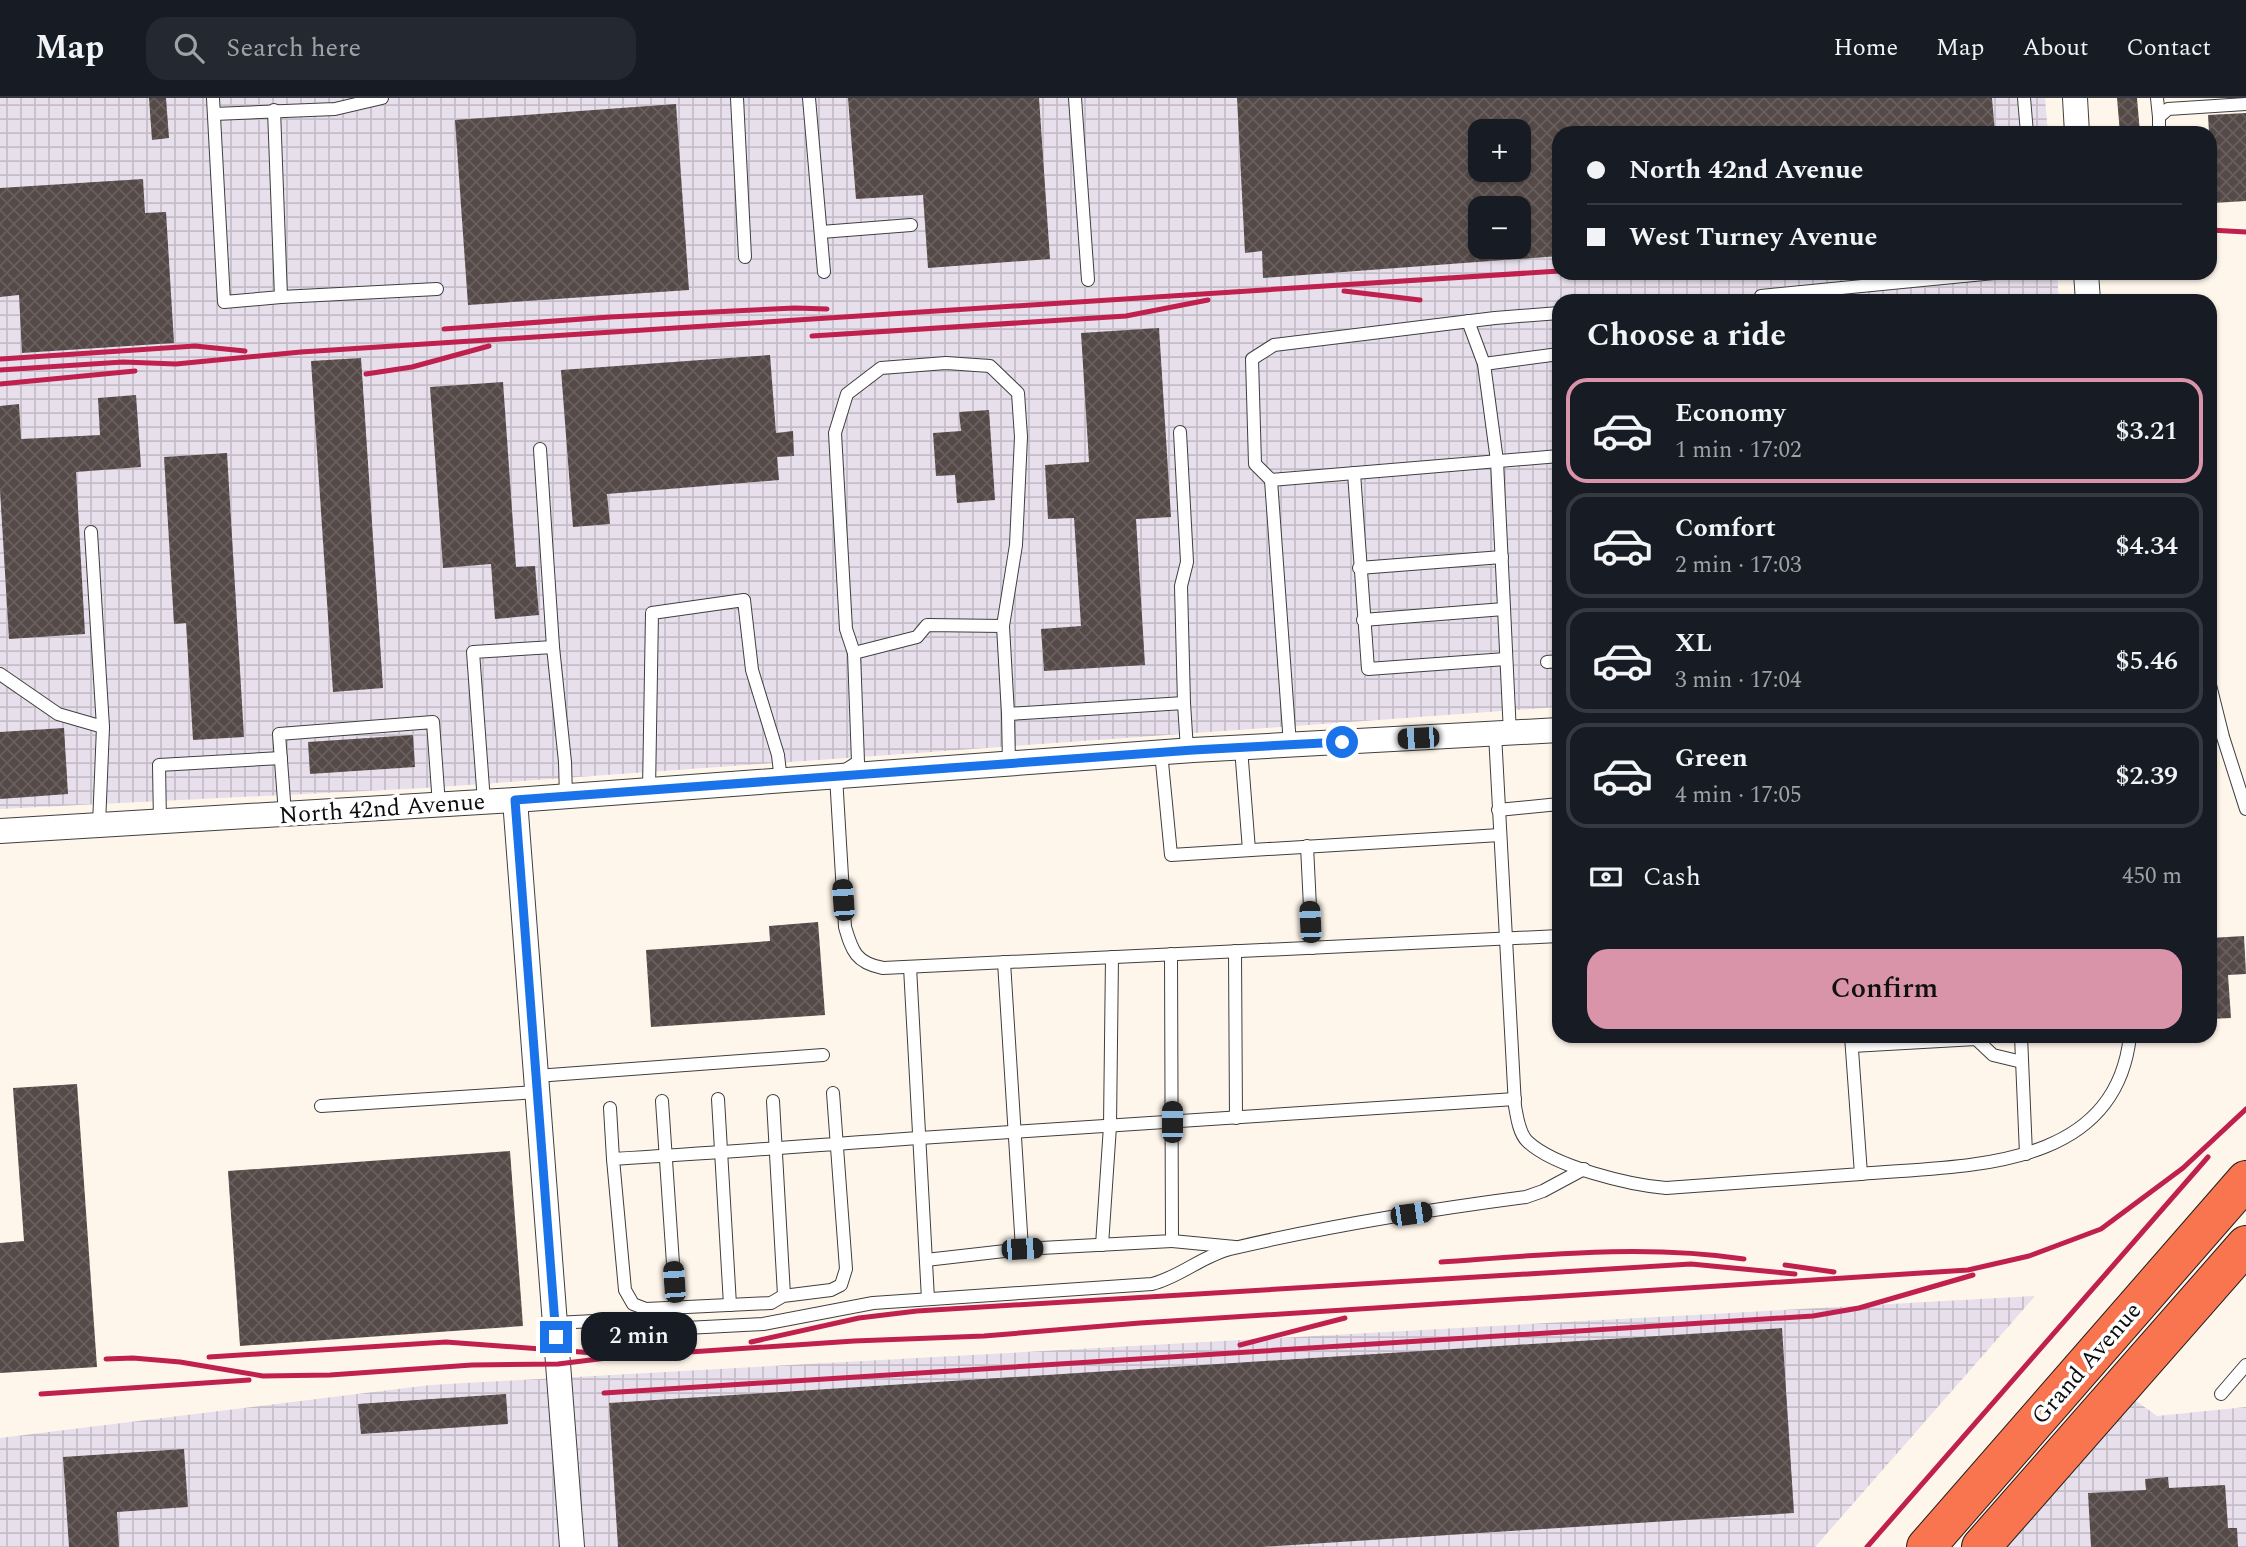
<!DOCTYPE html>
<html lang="en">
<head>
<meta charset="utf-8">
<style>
	body { margin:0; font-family:Spectral,serif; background:#242831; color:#f1f3f6; height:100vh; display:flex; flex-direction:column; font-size:26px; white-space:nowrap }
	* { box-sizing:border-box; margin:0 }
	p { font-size:23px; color:#9ea1a6 }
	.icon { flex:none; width:38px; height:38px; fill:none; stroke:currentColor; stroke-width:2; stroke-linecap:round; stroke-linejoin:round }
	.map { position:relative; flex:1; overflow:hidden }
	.drawer { position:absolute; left:1552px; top:196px; width:665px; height:749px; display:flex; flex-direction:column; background:#171b24; border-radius:21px; box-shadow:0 2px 5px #0004 }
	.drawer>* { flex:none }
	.hud { position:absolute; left:1552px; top:28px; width:665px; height:154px; border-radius:21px; box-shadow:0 2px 5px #0004; display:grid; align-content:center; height:154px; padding:0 35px; background:#171b24 }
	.controls { position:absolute; left:1468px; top:21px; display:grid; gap:14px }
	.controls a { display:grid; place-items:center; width:63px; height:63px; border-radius:14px; background:#171b24; box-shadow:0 2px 5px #0004; font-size:35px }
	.end { position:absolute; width:32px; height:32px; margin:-16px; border:9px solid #1a73e8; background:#fff; box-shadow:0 0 0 4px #fff }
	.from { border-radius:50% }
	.bubble { position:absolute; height:49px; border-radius:21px; background:#171b24; box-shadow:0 2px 5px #0004; font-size:23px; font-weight:600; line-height:49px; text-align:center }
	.car { position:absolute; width:21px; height:42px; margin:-21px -10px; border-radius:9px; box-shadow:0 0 5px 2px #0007; background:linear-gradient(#222 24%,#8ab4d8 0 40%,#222 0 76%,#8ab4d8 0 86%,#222 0) }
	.hud b { display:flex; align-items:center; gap:24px; height:66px; font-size:26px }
	.hud b+b { border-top:2px solid #363941 }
	.hud i { width:18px; height:18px; background:#f1f3f6 }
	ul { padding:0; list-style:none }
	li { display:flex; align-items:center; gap:21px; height:105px; margin:0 14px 10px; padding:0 21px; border:4px solid #363941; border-radius:21px }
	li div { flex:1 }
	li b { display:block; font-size:26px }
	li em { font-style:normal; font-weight:600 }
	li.on { border-color:#da94aa }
	li>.icon { width:63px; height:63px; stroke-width:1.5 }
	h2 { padding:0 35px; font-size:32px; line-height:84px }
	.pay { display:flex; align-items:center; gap:18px; height:77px; padding:0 35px; font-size:26px }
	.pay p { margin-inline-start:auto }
	.action { display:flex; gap:14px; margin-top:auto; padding:14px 35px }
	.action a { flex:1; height:80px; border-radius:21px; background:#da94aa; color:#111; font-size:28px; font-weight:600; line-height:80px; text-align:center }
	header { display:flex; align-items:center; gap:42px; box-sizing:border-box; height:98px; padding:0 35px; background:#171b24; border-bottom:2px solid #363941 }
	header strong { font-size:33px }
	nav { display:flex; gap:38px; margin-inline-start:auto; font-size:24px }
	.search { width:490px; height:63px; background:#242831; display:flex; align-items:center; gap:18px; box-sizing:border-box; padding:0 24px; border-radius:21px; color:#9ea1a6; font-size:26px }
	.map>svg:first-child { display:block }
	.industrial { fill:url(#industrial-grid); fill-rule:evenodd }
	.building { fill:url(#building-cross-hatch); fill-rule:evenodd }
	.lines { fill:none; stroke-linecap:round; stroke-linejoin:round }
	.lane-casing { stroke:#3f3f3f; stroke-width:14 }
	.street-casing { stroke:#3f3f3f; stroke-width:26 }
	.highway-casing { stroke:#1d1d1d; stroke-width:40 }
	.lane { stroke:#fff; stroke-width:12 }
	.street { stroke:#fff; stroke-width:24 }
	.highway { stroke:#f9754f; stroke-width:38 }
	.rail { stroke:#bf204d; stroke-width:5 }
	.route { stroke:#1a73e8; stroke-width:9 }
	.labels { text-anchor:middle; stroke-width:7; stroke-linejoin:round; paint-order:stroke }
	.street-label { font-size:24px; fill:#0c0c0c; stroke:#fff }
</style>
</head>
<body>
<header>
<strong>Map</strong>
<div class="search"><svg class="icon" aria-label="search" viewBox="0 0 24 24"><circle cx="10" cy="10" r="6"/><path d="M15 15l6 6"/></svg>Search here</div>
<nav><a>Home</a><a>Map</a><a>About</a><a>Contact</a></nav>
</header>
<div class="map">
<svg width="2246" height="1449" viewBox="0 0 2246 1449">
	<defs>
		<pattern id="industrial-grid" width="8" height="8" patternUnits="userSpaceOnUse" patternTransform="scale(1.75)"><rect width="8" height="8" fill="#e7dfeb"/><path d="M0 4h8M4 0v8" fill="none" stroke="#c5bec8"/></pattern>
		<pattern id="building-cross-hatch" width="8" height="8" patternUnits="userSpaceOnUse" patternTransform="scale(1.75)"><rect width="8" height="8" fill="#554a48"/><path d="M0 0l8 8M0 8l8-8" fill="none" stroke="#68605e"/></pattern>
	</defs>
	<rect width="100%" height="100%" fill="#fff6eb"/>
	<g class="industrial">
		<path d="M0,0H2045L2048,35H1559V175H2057L2059,203H1559V609L425,690L0,711ZM1480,33H1519V72H1480ZM1480,110H1519V149H1480Z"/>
		<polygon points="2035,1198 1815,1449 0,1449 0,1340 430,1287"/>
		<polygon points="2132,1300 2157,1318 2246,1309 2246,1449 2003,1449"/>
	</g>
	<g class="building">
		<polygon points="149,0 166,0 169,40 152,42"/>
		<polygon points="848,0 1039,0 1050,161 928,170 923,97 856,101"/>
		<path d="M1237,0H1992L1995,35H1559V158L1519,161V110H1480V149H1516L1517,161L1263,180L1262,153L1245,155ZM1480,33H1519V72H1480Z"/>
		<polygon points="2117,0 2137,0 2140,35 2120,35"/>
		<polygon points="676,6 689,192 468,207 455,22"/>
		<polygon points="2246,15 2246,103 2213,105 2208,17"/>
		<polygon points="143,81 145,115 166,114 174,245 22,255 19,197 0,199 0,90"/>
		<polygon points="1159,230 1171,419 1136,421 1145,567 1044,573 1041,531 1081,528 1074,420 1048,421 1045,367 1089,364 1081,235"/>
		<polygon points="770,257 776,335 793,333 794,358 777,359 779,382 607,396 610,426 573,429 561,272"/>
		<polygon points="361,260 383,590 333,594 311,263"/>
		<polygon points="503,284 516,469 535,468 539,517 495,521 491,466 443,470 430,289"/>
		<polygon points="136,297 141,369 76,374 85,536 9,541 0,392 0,308 19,306 21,341 100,337 98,300"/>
		<polygon points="989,312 995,402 957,405 955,377 936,378 933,335 961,333 959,314"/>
		<polygon points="227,355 244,639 193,642 186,525 174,526 164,359"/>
		<polygon points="64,630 68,696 0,701 0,634"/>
		<polygon points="413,637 415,669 310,676 308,644"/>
		<polygon points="818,824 825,917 651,929 646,852 770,843 769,828"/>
		<polygon points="2244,838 2246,876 2228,877 2231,920 2210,921 2210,840"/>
		<polygon points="77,986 97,1269 0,1275 0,1145 24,1143 13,990"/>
		<polygon points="510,1053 523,1228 240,1248 228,1073"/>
		<polygon points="1782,1230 1794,1415 1261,1449 618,1449 609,1305"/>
		<polygon points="506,1296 508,1326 361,1336 358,1306"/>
		<polygon points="184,1351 188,1409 117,1414 119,1449 69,1449 63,1359"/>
		<polygon points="2168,1379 2169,1390 2225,1387 2228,1430 2237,1430 2238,1449 2091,1449 2088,1395 2146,1392 2145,1381"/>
	</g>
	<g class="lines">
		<defs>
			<g id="lane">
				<polyline points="213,0 224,204 281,199 274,12"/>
				<polyline points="737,0 745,159"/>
				<polyline points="809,0 824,174"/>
				<polyline points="1075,0 1088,182"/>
				<polyline points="2024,0 2027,35"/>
				<polyline points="2157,0 2159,19"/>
				<polyline points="214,16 335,11 382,0"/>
				<polyline points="2159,35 2159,19 2168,11 2246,6"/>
				<polyline points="821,134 911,127"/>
				<polyline points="1761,198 1994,175"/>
				<polyline points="281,199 437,191"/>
				<polyline points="1559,215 1495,220 1274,247 1252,261 1255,366 1271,382 1559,358"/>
				<polyline points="1468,223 1484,266"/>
				<polyline points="1180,334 1187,464 1181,488 1184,605"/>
				<polyline points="540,351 553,549"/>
				<polyline points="1354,375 1368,571 1506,561"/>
				<polyline points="1271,382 1290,647"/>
				<polyline points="91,434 103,629 99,727"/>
				<polyline points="1359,470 1502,459"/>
				<polyline points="1363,522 1504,511"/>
				<polyline points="854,555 846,531 835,335 847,296 881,270 946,265 990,268 1018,295 1021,339 1016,447 1003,528"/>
				<polyline points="1547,564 1559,563"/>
				<polyline points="0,576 58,616 103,629"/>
				<polyline points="2210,587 2223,639 2246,711"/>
				<path d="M1008,616L1003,528L927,527L917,539L854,555L858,664L836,678L845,829C852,853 856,865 883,870L1559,838"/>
				<path d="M1495,636L1515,1008C1517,1019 1519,1035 1527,1043C1554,1069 1630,1087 1666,1090L1861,1076L1851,938"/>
				<polyline points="1510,636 1497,363 1484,266 1559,256"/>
				<polyline points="1241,650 1249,752"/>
				<polyline points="1161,654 1171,757 1500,737"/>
				<polyline points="1009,666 1008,616 1184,605 1187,652"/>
				<polyline points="649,692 652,515 744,502 752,572 778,657 781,683"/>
				<polyline points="484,704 473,554 553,549 565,664 566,698"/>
				<polyline points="1498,712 1559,706"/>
				<polyline points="285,716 279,636 433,624 439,707"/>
				<polyline points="160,724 159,667 281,660"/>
				<polyline points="1307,748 1312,850"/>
				<polyline points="1235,853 1236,1020"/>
				<polyline points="1004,864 1022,1151 1172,1143 1171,856"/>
				<polyline points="910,869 928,1201"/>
				<polyline points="2021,938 2026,1056"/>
				<polyline points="1852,948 1976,941 1993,957 2022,964"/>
				<polyline points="536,978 823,957"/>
				<path d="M833,995L846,1171L841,1187L831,1192L783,1198L771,1205L646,1211L633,1206L625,1192L613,1061C716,1055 818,1047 920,1040L1515,1001"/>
				<polyline points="718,1001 730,1207"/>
				<polyline points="662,1003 676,1210"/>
				<polyline points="773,1003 784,1197"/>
				<polyline points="321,1008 537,994"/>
				<polyline points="610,1010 613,1061"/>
				<path d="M1861,1076C1964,1067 2115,1074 2130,938"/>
				<polyline points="1172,1143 1235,1149"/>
				<polyline points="1102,1147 1110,1028 1112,859"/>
				<polyline points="926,1162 1022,1151"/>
				<path d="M555,1225L594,1223L616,1229L647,1232L763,1226L873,1205L1152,1186C1180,1179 1202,1158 1230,1151C1327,1128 1427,1112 1526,1099L1543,1093L1584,1071"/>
				<polyline points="2221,1296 2246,1267"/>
			</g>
			<g id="street">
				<polyline points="2075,0 2077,35"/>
				<polyline points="2086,175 2088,203"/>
				<polyline points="515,702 572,1449"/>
				<polyline points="0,733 515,702 1193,652 1559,632"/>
			</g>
			<g id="highway">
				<polyline points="1926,1449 2246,1082"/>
				<polyline points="1981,1449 2246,1147"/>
			</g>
		</defs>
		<use href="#lane" class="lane-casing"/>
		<use href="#street" class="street-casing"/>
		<use href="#highway" class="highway-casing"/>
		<use href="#lane" class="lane"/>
		<use href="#street" class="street"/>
		<use href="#highway" class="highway"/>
		<g class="rail">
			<polyline points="2210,132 2246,134"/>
			<polyline points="1344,193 1420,202"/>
			<polyline points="444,231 610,219 795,210 827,211"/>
			<polyline points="812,238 1126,218 1208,202"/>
			<polyline points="1,261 195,248 245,253"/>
			<polyline points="0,272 123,264 176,266 301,254 1559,173"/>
			<polyline points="366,276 412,269 489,248"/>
			<polyline points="0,286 135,273"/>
			<path d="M1441,1164C1541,1157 1644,1146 1744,1161"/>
			<polyline points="1785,1167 1834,1174"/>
			<polyline points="751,1244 859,1220 917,1213 1691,1166 1795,1176"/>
			<polyline points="1240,1247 1345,1220"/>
			<polyline points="209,1259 446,1244 594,1255"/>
			<polyline points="106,1261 133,1260 180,1264 263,1278 330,1277 472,1267 558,1266 615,1259 854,1243 984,1238 1140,1225 1968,1172 2029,1158 2101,1131 2183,1070 2246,1011"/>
			<polyline points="604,1295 1813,1218 1859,1210 1973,1177"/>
			<polyline points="41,1296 249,1282"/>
			<polyline points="1867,1449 2208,1059"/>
		</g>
	</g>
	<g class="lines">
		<polyline class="route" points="556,1239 515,702 1193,652 1342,644"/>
	</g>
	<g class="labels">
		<g class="street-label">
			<text transform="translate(382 710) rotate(-4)" y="8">North 42nd Avenue</text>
			<text transform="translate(2086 1265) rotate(-49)" y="8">Grand Avenue</text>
		</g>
	</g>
</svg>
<div class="controls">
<a>+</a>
<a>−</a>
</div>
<i class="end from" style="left:1342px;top:644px"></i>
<i class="end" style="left:556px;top:1239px"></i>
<div class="bubble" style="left:581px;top:1214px;width:116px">2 min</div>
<i class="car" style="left:1418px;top:640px;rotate:267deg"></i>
<i class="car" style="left:843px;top:802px;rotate:356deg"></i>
<i class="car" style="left:1310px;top:824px;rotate:357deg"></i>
<i class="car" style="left:1172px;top:1024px;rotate:0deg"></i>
<i class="car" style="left:1411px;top:1116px;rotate:82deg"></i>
<i class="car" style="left:1022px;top:1151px;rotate:87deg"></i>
<i class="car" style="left:674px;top:1184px;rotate:356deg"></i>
<div class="hud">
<b><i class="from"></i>North 42nd Avenue</b>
<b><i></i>West Turney Avenue</b>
</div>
<section class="drawer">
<h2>Choose a ride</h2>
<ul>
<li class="on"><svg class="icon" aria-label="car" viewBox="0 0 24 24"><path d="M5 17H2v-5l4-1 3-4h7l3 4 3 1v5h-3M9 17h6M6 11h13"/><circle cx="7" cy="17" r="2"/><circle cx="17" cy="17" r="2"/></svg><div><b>Economy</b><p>1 min · 17:02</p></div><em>$3.21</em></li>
<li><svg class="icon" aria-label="car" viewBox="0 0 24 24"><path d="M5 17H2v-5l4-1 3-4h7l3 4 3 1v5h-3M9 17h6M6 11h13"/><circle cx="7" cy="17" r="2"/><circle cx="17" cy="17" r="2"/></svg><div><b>Comfort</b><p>2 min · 17:03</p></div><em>$4.34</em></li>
<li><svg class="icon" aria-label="car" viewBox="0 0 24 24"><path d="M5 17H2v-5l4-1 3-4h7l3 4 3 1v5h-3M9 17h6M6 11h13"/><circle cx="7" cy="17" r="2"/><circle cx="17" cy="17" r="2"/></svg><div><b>XL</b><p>3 min · 17:04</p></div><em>$5.46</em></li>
<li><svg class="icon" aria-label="car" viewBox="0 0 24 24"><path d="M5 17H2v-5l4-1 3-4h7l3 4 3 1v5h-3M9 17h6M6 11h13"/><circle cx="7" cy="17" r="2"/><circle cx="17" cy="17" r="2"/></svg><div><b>Green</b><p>4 min · 17:05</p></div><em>$2.39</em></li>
</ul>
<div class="pay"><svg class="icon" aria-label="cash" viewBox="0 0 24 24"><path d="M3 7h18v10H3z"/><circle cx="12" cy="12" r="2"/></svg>Cash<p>450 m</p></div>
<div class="action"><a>Confirm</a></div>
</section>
</div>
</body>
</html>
